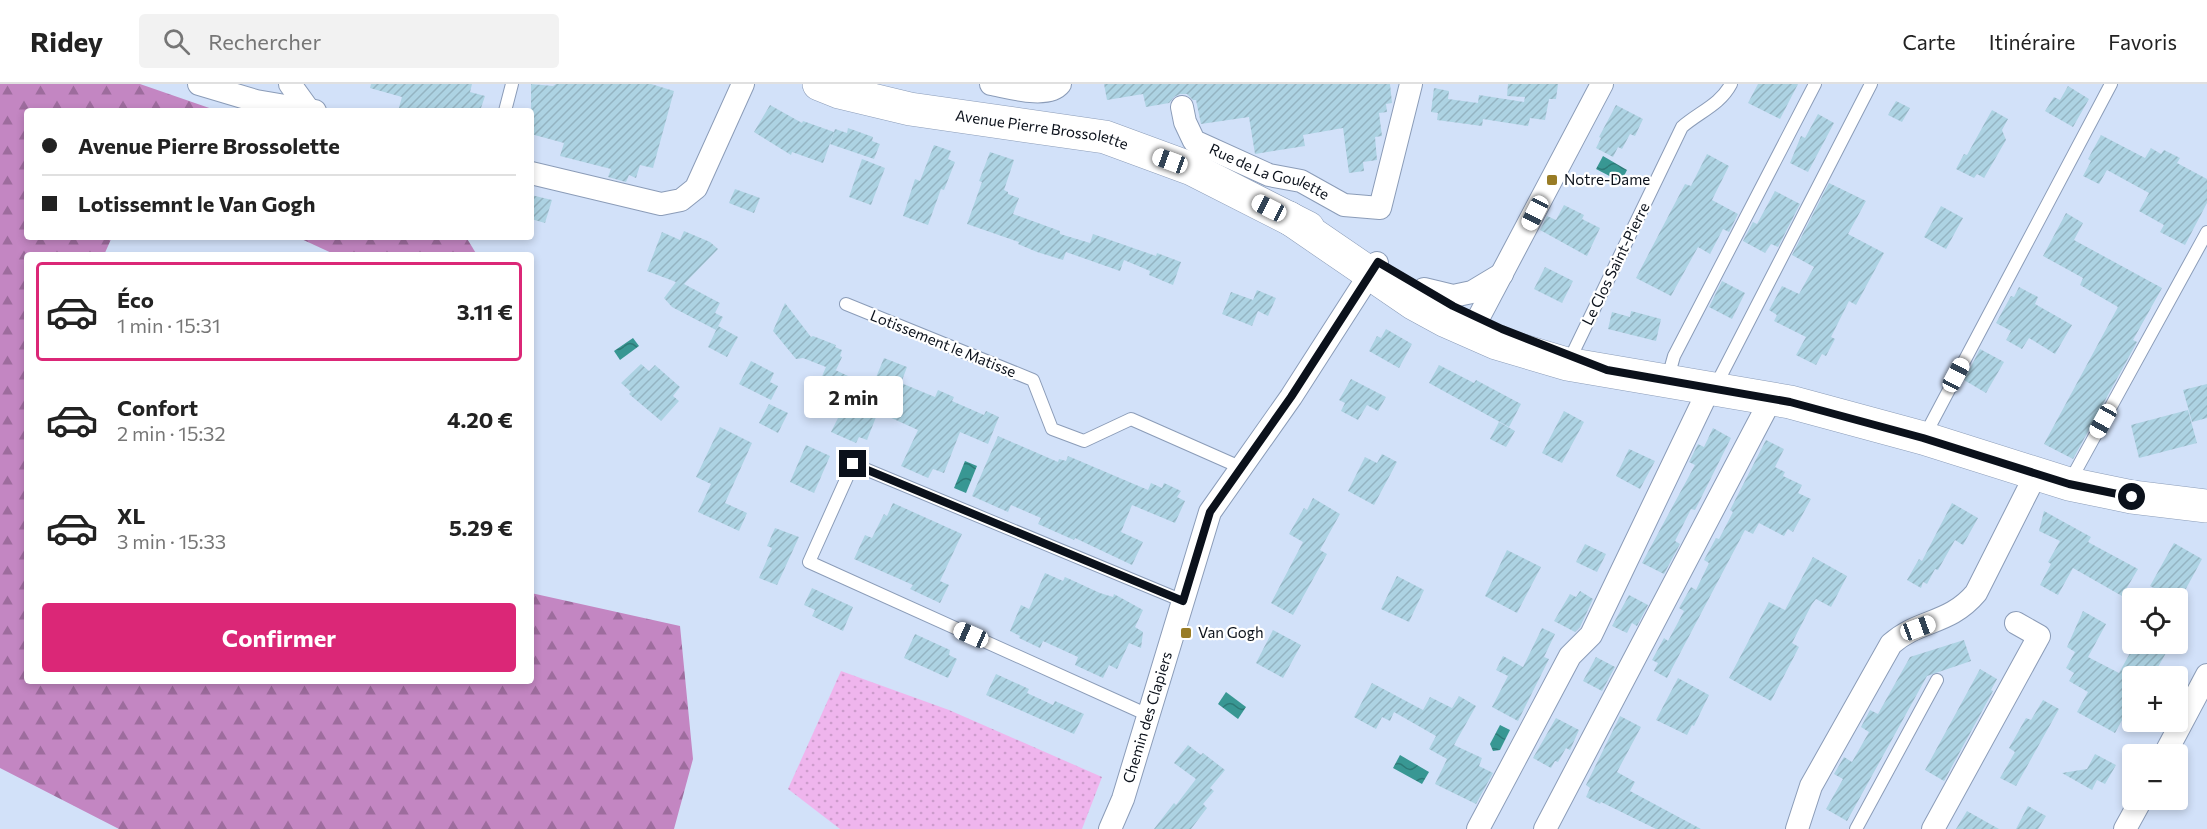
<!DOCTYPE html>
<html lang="fr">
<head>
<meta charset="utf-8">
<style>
	body { margin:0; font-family:Commissioner,sans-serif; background:#f2f2f2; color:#222; height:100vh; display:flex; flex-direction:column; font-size:22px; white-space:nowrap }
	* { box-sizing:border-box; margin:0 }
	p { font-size:20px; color:#767676 }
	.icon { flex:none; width:33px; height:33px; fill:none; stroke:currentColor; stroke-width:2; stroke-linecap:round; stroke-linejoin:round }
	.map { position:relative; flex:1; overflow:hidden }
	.panel { position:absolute; left:24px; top:168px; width:510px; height:432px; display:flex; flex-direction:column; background:#fff; border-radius:6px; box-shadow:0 3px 9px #0003 }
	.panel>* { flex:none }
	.top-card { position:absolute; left:24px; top:24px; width:510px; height:132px; border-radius:6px; box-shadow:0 3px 9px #0003; display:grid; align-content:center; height:132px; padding:0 18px; background:#fff }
	.buttons { position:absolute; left:2122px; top:504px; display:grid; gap:12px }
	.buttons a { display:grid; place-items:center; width:66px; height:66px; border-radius:6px; background:#fff; box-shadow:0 3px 9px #0003; font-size:30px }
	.end { position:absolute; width:27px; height:27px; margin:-14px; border:8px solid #0b111b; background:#fff; box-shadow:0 0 0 3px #fff }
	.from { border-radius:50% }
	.bubble { position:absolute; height:42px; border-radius:6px; background:#fff; box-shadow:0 3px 9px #0003; font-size:20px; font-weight:700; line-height:42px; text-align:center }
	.car { position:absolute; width:18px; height:36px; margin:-18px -9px; border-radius:8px; box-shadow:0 0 4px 2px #0007; background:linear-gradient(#fff 24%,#345 0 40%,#fff 0 76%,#345 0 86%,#fff 0) }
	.top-card b { display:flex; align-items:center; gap:21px; height:57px; font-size:22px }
	.top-card b+b { border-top:2px solid #e0e0e0 }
	.top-card i { width:15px; height:15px; background:#222 }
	ul { padding:10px 0 0; list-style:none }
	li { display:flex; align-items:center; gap:18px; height:99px; margin:0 12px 9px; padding:0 6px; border:3px solid transparent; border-radius:6px }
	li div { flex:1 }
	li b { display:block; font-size:22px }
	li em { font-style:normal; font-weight:700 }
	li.on { border-color:#db2777 }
	li>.icon { width:54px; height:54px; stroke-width:1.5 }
	.button { display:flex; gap:12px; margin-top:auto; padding:12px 18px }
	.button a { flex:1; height:69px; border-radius:6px; background:#db2777; color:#fff; font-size:24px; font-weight:700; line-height:69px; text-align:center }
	header { display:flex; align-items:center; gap:36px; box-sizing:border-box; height:84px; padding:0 30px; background:#fff; border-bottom:2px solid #e0e0e0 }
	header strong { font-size:28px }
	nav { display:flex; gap:33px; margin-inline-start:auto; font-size:21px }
	.search { width:420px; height:54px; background:#f2f2f2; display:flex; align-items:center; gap:15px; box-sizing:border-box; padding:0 21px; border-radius:6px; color:#767676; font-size:22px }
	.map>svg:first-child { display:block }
	.grass { fill:url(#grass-dots) }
	.forest { fill:url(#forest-firs) }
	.water { fill:url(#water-waves) }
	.building { fill:url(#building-hatch) }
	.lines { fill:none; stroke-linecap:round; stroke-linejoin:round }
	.lane-casing { stroke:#8b9cb8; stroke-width:14 }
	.street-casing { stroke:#8b9cb8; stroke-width:24 }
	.secondary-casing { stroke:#8b9cb8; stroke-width:34 }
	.lane { stroke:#fff; stroke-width:12 }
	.street { stroke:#fff; stroke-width:22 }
	.secondary { stroke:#fff; stroke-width:33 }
	.route { stroke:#0b111b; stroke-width:8 }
	.poi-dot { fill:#997c25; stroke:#fff; stroke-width:2 }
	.labels { text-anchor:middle; stroke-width:4.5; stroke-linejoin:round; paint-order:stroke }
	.street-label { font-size:15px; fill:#0b111b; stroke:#fff }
	.poi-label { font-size:15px; fill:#0b111b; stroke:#fff; text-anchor:start }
</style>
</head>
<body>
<header>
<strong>Ridey</strong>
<div class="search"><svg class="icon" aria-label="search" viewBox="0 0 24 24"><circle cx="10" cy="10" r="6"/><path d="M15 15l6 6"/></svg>Rechercher</div>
<nav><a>Carte</a><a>Itinéraire</a><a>Favoris</a></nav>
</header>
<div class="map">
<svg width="2207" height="745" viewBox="0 0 2207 745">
	<defs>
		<pattern id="grass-dots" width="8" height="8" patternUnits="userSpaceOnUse" patternTransform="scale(1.5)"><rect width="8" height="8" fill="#efb5ed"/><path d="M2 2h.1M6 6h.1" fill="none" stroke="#cc9bcb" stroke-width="1.8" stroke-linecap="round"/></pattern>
		<pattern id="forest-firs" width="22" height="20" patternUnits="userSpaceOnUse" patternTransform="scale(1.5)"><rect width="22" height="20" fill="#c386c2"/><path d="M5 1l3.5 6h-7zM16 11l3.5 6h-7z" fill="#9d6c9d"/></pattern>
		<pattern id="water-waves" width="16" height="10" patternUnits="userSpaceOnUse" patternTransform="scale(1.5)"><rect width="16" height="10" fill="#389793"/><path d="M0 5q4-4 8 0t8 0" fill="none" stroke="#2d7a77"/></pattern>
		<pattern id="building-hatch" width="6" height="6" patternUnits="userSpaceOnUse" patternTransform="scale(1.5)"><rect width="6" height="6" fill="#add3e3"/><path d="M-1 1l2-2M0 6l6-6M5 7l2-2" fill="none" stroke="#94b4c2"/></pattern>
	</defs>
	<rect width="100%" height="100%" fill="#d2e1f9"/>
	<polygon class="grass" points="841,587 949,626 1102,693 1082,745 840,745 788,705"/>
	<g class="forest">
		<polygon points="0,0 140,0 218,27 27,27 27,153 112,153 104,171 27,171 27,597 531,597 531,509 680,542 693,675 674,745 119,745 0,684"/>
		<polygon points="297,153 466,153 477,171 336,171"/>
	</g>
	<g class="water">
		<polygon points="1603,72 1627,86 1621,98 1596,85"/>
		<polygon points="633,254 639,262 620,276 614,267"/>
		<polygon points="965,377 977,382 966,409 954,404"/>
		<polygon points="1226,608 1246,623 1238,635 1218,620"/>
		<polygon points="1500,641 1510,646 1500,666 1493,667 1490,660"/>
		<polygon points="1400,671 1429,688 1422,700 1393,684"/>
	</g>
	<g class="building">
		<polygon points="371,0 472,0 470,8 485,12 480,27 398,27 402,13 370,4"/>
		<polygon points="531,0 553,2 556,0 651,0 674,7 653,84 640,81 636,94 629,91 626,98 608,93 611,85 560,72 564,59 531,50"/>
		<polygon points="1104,0 1390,0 1392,19 1386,20 1387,28 1379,29 1382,52 1375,53 1377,76 1363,78 1364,87 1349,89 1343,44 1303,51 1305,62 1255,70 1249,33 1201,40 1196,16 1193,16 1187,10 1180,10 1174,13 1169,19 1146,23 1143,10 1107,16"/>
		<polygon points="1508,0 1558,0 1556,15 1549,15 1545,36 1530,34 1528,42 1483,35 1482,42 1437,36 1438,29 1431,28 1434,4 1449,7 1448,15 1478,19 1479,11 1524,18 1525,13 1507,12"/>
		<polygon points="1758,0 1798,0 1780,35 1748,19"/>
		<polygon points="2068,2 2089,15 2073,43 2045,27 2054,13 2060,16"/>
		<polygon points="1896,17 1910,24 1902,38 1888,31"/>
		<polygon points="770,21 802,39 803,37 834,48 823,79 792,68 791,71 754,48"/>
		<polygon points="1616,21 1643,35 1635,52 1630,50 1622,65 1618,63 1613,73 1596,64 1601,54 1599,53"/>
		<polygon points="1992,26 2008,35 2002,46 2006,56 1984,94 1977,90 1974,94 1956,85 1964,70 1967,71"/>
		<polygon points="1818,30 1834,39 1808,88 1790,79 1801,52 1805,54"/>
		<polygon points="848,44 873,53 872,57 880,60 874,75 830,60 835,45 847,49"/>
		<polygon points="2101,51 2145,74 2151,64 2161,70 2164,66 2180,74 2177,79 2207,95 2207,119 2185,161 2160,148 2164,141 2139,127 2149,109 2107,86 2099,100 2083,92 2091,77 2088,75"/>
		<polygon points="934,61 951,67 948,75 955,78 944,106 941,105 928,141 903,132 915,95 920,97"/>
		<polygon points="990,68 1014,76 1004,106 1008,108 1008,110 1019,114 1013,130 1060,147 1060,150 1090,159 1093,150 1156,172 1157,169 1181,178 1173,201 1149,191 1150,187 1124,176 1120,187 1066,168 1063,176 1037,168 1018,160 1019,158 967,140 982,98 979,97"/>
		<polygon points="1707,70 1729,82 1712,116 1738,130 1729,148 1723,145 1710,170 1698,163 1671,212 1636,194 1685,100 1691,102"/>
		<polygon points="862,75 885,84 871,121 849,113"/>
		<polygon points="1829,99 1866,117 1848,150 1884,169 1856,221 1849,217 1831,253 1835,255 1826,272 1822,270 1816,281 1796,271 1806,253 1774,237 1777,231 1769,226 1782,202 1799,210 1814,183 1792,171"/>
		<polygon points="735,105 760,114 754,129 729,119"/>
		<polygon points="1775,107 1800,120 1778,163 1771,160 1765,169 1743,157 1753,138 1757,140"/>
		<polygon points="531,111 552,116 545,139 531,135"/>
		<polygon points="1564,121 1584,131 1582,135 1600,144 1587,172 1540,146 1547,132 1556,136"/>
		<polygon points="1941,122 1963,134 1946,165 1924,153"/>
		<polygon points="2066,129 2083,139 2074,156 2162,204 2133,256 2137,258 2073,375 2044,360 2118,223 2080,201 2083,194 2043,172"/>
		<polygon points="684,147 710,158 718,165 684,200 720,219 715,229 723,233 716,246 672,223 664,214 676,198 647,187 662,148 680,156"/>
		<polygon points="1545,183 1573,197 1562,219 1534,205"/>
		<polygon points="1722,197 1745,209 1732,235 1709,223"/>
		<polygon points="2019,203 2038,213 2035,220 2072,241 2055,270 2029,254 2022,265 2006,256 2011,247 1996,239 2011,212 2014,213"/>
		<polygon points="1257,206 1276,214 1268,232 1258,227 1252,242 1222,230 1231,208 1253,216"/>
		<polygon points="785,219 811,253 813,252 836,261 835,263 842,266 840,272 842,273 836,286 833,285 872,303 884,274 907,283 901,299 935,313 938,306 954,313 952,317 984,331 986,327 999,333 988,360 960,348 944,389 933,385 928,394 901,382 918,346 878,328 867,356 859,353 856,359 831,348 839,332 844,334 841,327 849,309 820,297 826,283 803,274 796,275 773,247"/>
		<polygon points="1631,227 1661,235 1656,257 1608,245 1612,228 1630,233"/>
		<polygon points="718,242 738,253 727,273 708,263"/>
		<polygon points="1386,245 1412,260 1399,284 1369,267 1377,252 1381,254"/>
		<polygon points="1980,265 2004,278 1986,309 1964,296"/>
		<polygon points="751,277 774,289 770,298 778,302 771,316 739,300"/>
		<polygon points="641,280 649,287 655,281 680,303 673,312 679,317 661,337 629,310 631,308 621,299"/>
		<polygon points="1439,281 1474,299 1476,296 1521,320 1509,343 1429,299"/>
		<polygon points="1351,295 1386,313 1378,327 1367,321 1358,336 1341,327 1345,319 1339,316"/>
		<polygon points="2207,300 2207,334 2192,338 2183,306"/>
		<polygon points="769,320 788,329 778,349 759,339"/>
		<polygon points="2188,326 2197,359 2139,374 2131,341"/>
		<polygon points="1564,327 1584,338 1562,379 1542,369"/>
		<polygon points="1499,338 1515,347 1506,363 1490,355"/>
		<polygon points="720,343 752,359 725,419 747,429 739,447 698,428 711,400 696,393"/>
		<polygon points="1713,344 1731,354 1695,426 1691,425 1675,457 1680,460 1664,490 1642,479 1695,381 1689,378 1698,360 1704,363"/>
		<polygon points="998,352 1058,378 1059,375 1066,377 1068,372 1148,406 1151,399 1162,404 1164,399 1181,407 1177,413 1185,417 1175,439 1132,421 1121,448 1143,458 1132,481 1075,454 1074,456 1038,440 1041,434 1011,421 1008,428 972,412"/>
		<polygon points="1766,356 1784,365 1775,383 1785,388 1783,392 1802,401 1798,409 1811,415 1793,448 1788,445 1784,452 1759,439 1753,450 1745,446 1667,594 1654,587 1658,579 1652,576 1664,554 1668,557 1684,527 1679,524 1691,503 1696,506 1709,479 1704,476 1716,454 1719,455 1733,428 1730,426"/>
		<polygon points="806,361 830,372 814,409 790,398"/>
		<polygon points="1629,365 1655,377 1640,405 1616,392"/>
		<polygon points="1382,370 1397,378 1374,421 1348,407 1365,373 1377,379"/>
		<polygon points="1313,414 1340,430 1320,466 1327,470 1293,531 1271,519 1303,458 1289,450 1304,424 1307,426"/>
		<polygon points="893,419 962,450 940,497 949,501 940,519 910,505 913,501 854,475 865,451 872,454 884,430 887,432"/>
		<polygon points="1952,419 1978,434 1963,461 1955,456 1938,486 1935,485 1927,500 1923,498 1921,504 1907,496 1919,475 1922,477"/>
		<polygon points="2044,427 2091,453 2088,458 2138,485 2122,512 2073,484 2058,511 2040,501 2051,480 2048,478 2060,457 2039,447"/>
		<polygon points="775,444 799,453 777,501 759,494 772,464 767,462"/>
		<polygon points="2174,459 2202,475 2181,514 2173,514 2150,502"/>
		<polygon points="1585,460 1606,470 1597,488 1576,478"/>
		<polygon points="1507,466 1541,483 1517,529 1485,512"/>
		<polygon points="1813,473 1847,492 1831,523 1816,515 1812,520 1792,559 1799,563 1771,617 1729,594 1769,518 1785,526"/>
		<polygon points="1045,489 1063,497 1065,493 1100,509 1113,513 1114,510 1143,526 1135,543 1143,548 1141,564 1129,559 1117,585 1109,581 1103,594 1075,581 1078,573 1043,557 1040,564 1019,554 1020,552 1010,547 1021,521 1029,525"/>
		<polygon points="1397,492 1424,506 1409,538 1381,525"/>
		<polygon points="812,504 853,523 843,547 812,532 815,526 804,521"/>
		<polygon points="1580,507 1593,515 1580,543 1575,548 1554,537 1570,510 1576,513"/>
		<polygon points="1629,511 1648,521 1637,542 1632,539 1627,549 1612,542"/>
		<polygon points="2083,527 2106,540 2088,573 2119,589 2135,560 2171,560 2153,592 2133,592 2133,616 2115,649 2077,628 2088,608 2069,597 2074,589 2066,584 2075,568 2067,563"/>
		<polygon points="1542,544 1555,550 1544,573 1549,575 1518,637 1492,623 1508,592 1496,586 1503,572 1523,583"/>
		<polygon points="1273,546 1301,561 1283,594 1256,579"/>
		<polygon points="915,550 950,566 949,571 957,575 948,594 904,574"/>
		<polygon points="1964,556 1971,577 1927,592 1847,737 1826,725 1843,695 1834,690 1844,673 1852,678 1869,648 1861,643 1870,626 1878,630 1910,573"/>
		<polygon points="1596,573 1615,583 1602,607 1583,597"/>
		<polygon points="1980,585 1997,595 1991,606 1993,607 1944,697 1925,686"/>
		<polygon points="996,590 1029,605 1027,609 1053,621 1055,617 1084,630 1074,650 986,611"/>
		<polygon points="1678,594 1709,611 1694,642 1692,641 1687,651 1656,636"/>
		<polygon points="1372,599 1423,626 1430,613 1452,624 1459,612 1476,622 1454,661 1482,674 1479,682 1493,689 1476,720 1435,700 1447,675 1429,665 1436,652 1394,628 1390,637 1382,633 1376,645 1354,633"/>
		<polygon points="2043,616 2059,625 2016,702 2000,694 2015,668 2009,664 2026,634 2031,636"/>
		<polygon points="1620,632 1641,643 1617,688 1635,698 1630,707 1701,745 1656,745 1601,718 1600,720 1586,713 1590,704 1586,701"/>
		<polygon points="1556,634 1579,646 1570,666 1566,664 1558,678 1555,677 1551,684 1533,674"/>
		<polygon points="1188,661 1201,671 1203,669 1225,686 1210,704 1214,707 1203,720 1207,724 1191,745 1154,745 1174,719 1176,721 1196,695 1174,679"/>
		<polygon points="2095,670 2116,681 2105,700 2097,696 2092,706 2062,689 2087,685"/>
		<polygon points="2028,722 2046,732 2038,745 2016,745"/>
		<polygon points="1967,727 1999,745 1956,745"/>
	</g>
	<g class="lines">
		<defs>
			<g id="lane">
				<polyline points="505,27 512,0"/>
				<polyline points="846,220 1033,296 1052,345 1084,357 1131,335 1242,384"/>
				<path d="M1568,279L1682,43C1699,28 1720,21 1731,0"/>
				<polyline points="1667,297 1674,272 1815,0"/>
				<polyline points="1715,303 1871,0"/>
				<polyline points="1924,353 2111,0"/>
				<polyline points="2069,399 2207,148"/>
				<polyline points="1148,631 809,478 853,380 1183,517"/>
				<polyline points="1856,745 1937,596"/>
			</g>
			<g id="street">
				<polyline points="199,0 256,17 315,27"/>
				<polyline points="290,0 308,25"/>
				<path d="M991,0C1008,3 1048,15 1060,0"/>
				<path id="s1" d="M1182,23L1185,38L1194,57L1269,91L1301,97L1344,121L1380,124L1411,0"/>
				<polyline points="531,89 661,120 681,116 696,104 743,0"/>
				<polyline points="1424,205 1453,212 1472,208 1502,190"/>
				<polyline points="1471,248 1602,0"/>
				<polyline points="2165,670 2207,591"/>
				<path id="s2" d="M1110,745L1123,715L1210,428L1291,313L1377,179"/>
				<polyline points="1478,745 1570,572 1591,551 1709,305"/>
				<polyline points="1545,745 1771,315"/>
				<path d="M1797,745L1811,702L1891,560C1919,535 1949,541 1976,509L2036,390"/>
				<polyline points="1933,745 2039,552 2016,539"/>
				<polyline points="2125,745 2141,716"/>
			</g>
			<g id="secondary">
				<path id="s3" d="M819,0L839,8L910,25L1105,53L1192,85L1308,144"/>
				<polyline points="1289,134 1413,219 1446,237 1496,259 1567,280 1790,318 1923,354 2069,400 2132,413 2207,422"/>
			</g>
		</defs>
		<use href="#lane" class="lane-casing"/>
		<use href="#street" class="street-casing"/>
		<use href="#secondary" class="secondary-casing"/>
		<use href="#lane" class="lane"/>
		<use href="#street" class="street"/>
		<use href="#secondary" class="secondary"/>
	</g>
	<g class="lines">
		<polyline class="route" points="853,380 1183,517 1210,428 1291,313 1378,178 1453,222 1502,245 1607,286 1790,318 1923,354 2069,400 2132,413"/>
	</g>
	<g class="poi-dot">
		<rect x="1546" y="90" width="12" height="12" rx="3"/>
		<rect x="1180" y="543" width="12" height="12" rx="3"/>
	</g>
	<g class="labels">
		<g class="street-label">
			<text dy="5" stroke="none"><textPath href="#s3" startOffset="228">Avenue Pierre Brossolette</textPath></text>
			<text dy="5" stroke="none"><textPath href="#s1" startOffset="118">Rue de La Goulette</textPath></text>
			<text transform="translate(1616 180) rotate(-64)" y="5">Le Clos Saint-Pierre</text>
			<text transform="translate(943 260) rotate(22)" y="5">Lotissement le Matisse</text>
			<text dy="5" stroke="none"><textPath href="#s2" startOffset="118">Chemin des Clapiers</textPath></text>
		</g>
		<g class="poi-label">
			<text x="1564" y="101">Notre-Dame</text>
			<text x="1198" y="554">Van Gogh</text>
		</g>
	</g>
</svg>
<div class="buttons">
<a><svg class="icon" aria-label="locate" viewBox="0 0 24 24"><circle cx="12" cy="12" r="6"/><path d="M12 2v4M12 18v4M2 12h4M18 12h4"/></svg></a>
<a>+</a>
<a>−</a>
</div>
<i class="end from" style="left:2132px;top:413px"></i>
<i class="end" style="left:853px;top:380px"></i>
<div class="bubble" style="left:804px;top:292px;width:99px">2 min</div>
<i class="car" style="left:1170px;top:77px;rotate:290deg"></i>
<i class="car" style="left:1269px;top:124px;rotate:297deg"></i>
<i class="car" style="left:1535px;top:129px;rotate:207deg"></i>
<i class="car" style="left:1956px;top:291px;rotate:28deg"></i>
<i class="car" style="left:2103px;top:337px;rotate:209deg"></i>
<i class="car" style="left:1918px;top:544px;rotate:70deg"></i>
<i class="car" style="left:971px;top:551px;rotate:294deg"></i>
<div class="top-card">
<b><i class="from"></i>Avenue Pierre Brossolette</b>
<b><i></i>Lotissemnt le Van Gogh</b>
</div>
<section class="panel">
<ul>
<li class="on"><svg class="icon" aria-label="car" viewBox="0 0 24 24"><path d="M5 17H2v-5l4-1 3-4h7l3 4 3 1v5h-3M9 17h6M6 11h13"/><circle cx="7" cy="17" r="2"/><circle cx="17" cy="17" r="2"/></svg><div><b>Éco</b><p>1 min · 15:31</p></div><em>3.11 €</em></li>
<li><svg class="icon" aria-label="car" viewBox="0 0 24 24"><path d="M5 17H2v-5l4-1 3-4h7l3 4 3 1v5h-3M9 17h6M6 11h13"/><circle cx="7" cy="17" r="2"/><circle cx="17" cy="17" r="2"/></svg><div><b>Confort</b><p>2 min · 15:32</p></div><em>4.20 €</em></li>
<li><svg class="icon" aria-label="car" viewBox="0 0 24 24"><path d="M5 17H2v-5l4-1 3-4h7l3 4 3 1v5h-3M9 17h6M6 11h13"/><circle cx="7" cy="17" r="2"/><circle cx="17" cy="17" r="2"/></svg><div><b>XL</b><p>3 min · 15:33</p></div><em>5.29 €</em></li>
</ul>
<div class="button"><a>Confirmer</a></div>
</section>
</div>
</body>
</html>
